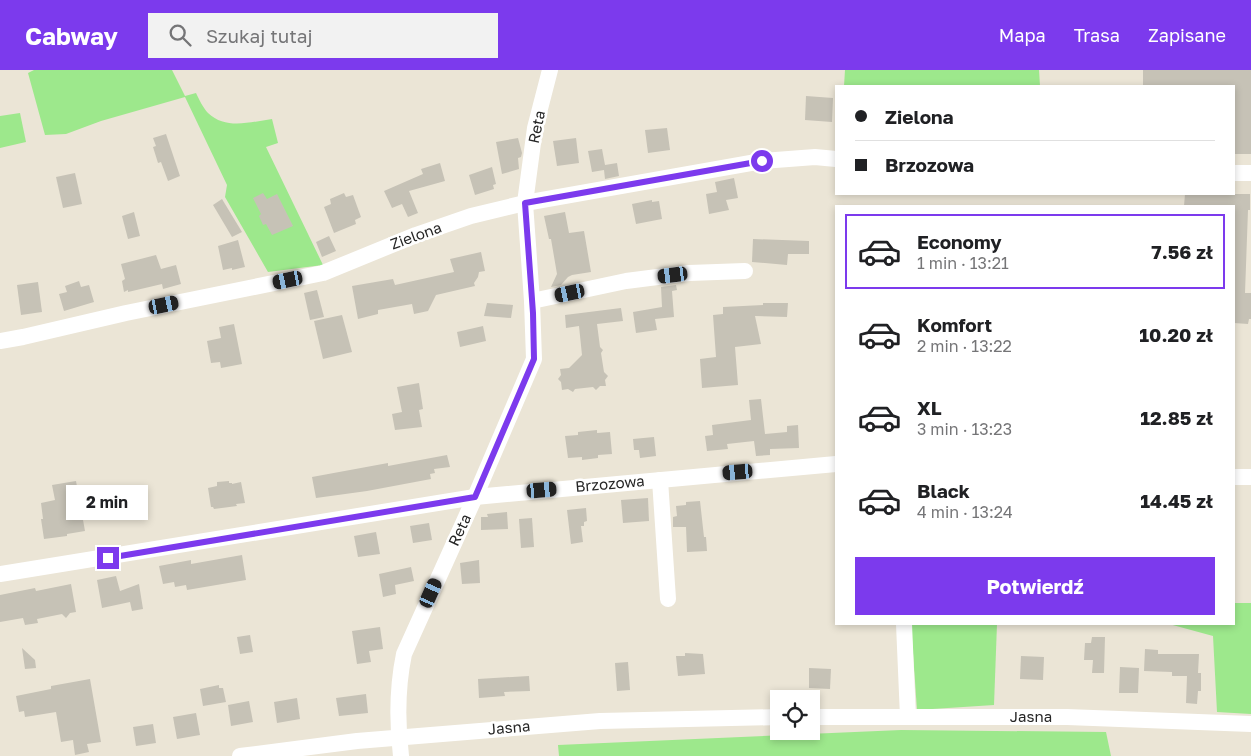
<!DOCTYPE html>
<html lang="pl">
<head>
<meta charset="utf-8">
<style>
	body { margin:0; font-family:"Golos Text",sans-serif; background:#f2f2f2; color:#202124; height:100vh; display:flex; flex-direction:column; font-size:19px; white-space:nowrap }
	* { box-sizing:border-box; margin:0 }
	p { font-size:16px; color:#757577 }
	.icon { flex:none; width:28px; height:28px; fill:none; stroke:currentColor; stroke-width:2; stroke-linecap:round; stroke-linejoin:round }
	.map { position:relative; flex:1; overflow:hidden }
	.sheet { position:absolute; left:835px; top:135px; width:400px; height:420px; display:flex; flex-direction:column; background:#fff; border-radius:0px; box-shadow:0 2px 8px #0003 }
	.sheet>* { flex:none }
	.top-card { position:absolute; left:835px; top:15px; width:400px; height:110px; border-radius:0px; box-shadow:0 2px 8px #0003; display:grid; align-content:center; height:110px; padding:0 20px; background:#fff }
	.fabs { position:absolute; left:770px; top:620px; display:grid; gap:10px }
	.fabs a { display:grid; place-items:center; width:50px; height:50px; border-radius:0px; background:#fff; box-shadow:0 2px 8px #0003; font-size:25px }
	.end { position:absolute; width:22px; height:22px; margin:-11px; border:6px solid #7c3aed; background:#fff; box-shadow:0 0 0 2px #fff }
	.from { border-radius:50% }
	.bubble { position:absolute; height:35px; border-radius:0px; background:#fff; box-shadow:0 2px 8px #0003; font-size:16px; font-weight:700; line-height:35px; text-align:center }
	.car { position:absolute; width:15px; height:30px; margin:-15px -8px; border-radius:6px; box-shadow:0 0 4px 1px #0007; background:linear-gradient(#222 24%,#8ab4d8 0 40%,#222 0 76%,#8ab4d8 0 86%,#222 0) }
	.top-card b { display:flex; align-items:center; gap:18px; height:48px; font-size:19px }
	.top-card b+b { border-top:1px solid #e0e0e0 }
	.top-card i { width:12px; height:12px; background:#202124 }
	ul { padding:9px 0 0; list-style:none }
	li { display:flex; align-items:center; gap:15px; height:75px; margin:0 10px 8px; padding:0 10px; border:2px solid transparent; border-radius:0px }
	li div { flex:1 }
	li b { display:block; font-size:19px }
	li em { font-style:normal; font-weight:700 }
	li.on { border-color:#7c3aed }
	li>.icon { width:45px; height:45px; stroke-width:1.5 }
	.primary-button { display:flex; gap:10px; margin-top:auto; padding:10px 20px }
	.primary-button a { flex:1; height:58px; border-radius:0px; background:#7c3aed; color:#fff; font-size:20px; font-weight:700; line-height:58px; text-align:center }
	header { display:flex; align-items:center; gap:30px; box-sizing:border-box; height:70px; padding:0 25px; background:#7c3aed; color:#fff }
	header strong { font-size:24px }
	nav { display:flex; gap:28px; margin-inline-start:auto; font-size:18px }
	.search { width:350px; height:45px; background:#f2f2f2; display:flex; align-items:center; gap:12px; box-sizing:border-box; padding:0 18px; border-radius:0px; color:#757577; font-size:19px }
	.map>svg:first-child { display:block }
	.green { fill:#9de88c }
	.building { fill:#c6c2b6 }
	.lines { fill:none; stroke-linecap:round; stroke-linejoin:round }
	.minor { stroke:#fff; stroke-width:16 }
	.route { stroke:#7c3aed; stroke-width:6 }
	.labels { text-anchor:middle; stroke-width:5; stroke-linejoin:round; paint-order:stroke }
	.street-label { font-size:15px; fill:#262626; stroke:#fff }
</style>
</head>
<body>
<header>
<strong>Cabway</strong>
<div class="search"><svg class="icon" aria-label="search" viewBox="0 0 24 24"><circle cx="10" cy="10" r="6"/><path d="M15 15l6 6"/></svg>Szukaj tutaj</div>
<nav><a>Mapa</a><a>Trasa</a><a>Zapisane</a></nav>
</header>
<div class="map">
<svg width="1251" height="686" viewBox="0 0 1251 686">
	<rect width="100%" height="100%" fill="#ebe5d6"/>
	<g class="green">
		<path d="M34,0H172L185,26L196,23C199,29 203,38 208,43C226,60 250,52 272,49L278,73L266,77L323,195L268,202L225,127L227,115L185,27L101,51L66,64L45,65L28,3Z"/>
		<polygon points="845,0 1039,0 1040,16 844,16"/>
		<polygon points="20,43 26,72 0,78 0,46"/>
		<polygon points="1234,533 1251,533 1251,644 1217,642 1213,566 1169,554 1234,554"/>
		<polygon points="911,554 997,554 994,635 917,640"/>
		<polygon points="901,660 1106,662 1111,686 559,686 558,675"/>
	</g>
	<g class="building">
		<polygon points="1143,0 1251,0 1251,84 1234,84 1234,16 1143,16"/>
		<polygon points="806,26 833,28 832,52 805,50"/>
		<polygon points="667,58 670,80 648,83 645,60"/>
		<polygon points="166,64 180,106 168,111 161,92 158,93 153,77 156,76 153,68"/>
		<polygon points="518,68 522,83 521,87 518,88 519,99 502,104 496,72"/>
		<polygon points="576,68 579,93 557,96 553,71"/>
		<polygon points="602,79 605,95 617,93 619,106 605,109 604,100 592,102 588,81"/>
		<polygon points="440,93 445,111 409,121 418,143 408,147 402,134 392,138 384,121 423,104 421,99"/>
		<polygon points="492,97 496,114 493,115 494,119 475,125 469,105"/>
		<polygon points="75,103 82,134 63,138 56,107"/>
		<polygon points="734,108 738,128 726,130 729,140 709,144 706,124 717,122 715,112"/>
		<polygon points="263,123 267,129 277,124 293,156 272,165 266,154 263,155 259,146 261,144 253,128"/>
		<polygon points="344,123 346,127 353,125 361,147 355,150 356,154 334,163 324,137 331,134 330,129"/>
		<polygon points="1185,124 1250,124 1250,140 1248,140 1245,223 1251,223 1251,249 1249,249 1248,254 1234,253 1235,139 1234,139 1234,136 1184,136"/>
		<polygon points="222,129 242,162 232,167 213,135"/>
		<polygon points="652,130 652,132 659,131 662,149 636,154 632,134"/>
		<polygon points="134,142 140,166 128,169 122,146"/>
		<polygon points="565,142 569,163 584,161 591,202 572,205 568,207 561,215 551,217 557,204 551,169 549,169 544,146"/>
		<polygon points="329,166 336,181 322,187 316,172"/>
		<polygon points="753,169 809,171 809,184 788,184 787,195 752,192"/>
		<polygon points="238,170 245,197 232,200 232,198 223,200 218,176"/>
		<polygon points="481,182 485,201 479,202 478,207 474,213 475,216 436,225 428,241 414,244 412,234 378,240 378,244 358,249 352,216 393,209 395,215 454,202 450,189"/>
		<polygon points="156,185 161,199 176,195 181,214 163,219 162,214 128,222 128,220 124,222 122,211 125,209 121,194"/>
		<polygon points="79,211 81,217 89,215 94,232 64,241 59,224 67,222 65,216"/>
		<polygon points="38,212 42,242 21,245 17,215"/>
		<polygon points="676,215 677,220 672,221 674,247 655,249 657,260 636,263 633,242 662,237 661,217"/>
		<polygon points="317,220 324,247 310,250 304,223"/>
		<polygon points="487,233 513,235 511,248 484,246"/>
		<polygon points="763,233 788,233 787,247 755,246 761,274 735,277 738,315 702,318 700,289 716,287 713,245 723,244 723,237 763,235"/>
		<polygon points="621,238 623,251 597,254 600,277 603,280 601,283 604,302 608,306 605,310 606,316 600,316 596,320 593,317 575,319 573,322 568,319 562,320 561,312 558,309 561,305 560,299 569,298 582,285 579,256 566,258 565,245"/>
		<polygon points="342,245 352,282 323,289 314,251"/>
		<polygon points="234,254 242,294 221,298 220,292 211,293 207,271 221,268 219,257"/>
		<polygon points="483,256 486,271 460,277 457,262"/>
		<polygon points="419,313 423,339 419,340 422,357 395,360 392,344 402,342 397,317"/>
		<polygon points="761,329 765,364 787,362 787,356 798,355 799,378 770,379 770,385 756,386 754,371 727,374 728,379 707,381 705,366 713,365 712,355 751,350 749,330"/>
		<polygon points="597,360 597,363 610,362 612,384 598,385 598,388 582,390 582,387 568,388 565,366 578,365 578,362"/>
		<polygon points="654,367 656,386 640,388 639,380 634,380 633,369"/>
		<polygon points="447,385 450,397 434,399 435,403 430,404 431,409 367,421 316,428 312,407 388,393 388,396"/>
		<polygon points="76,411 85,461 67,464 67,466 44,469 41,449 43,449 41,433 55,430 52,415"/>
		<polygon points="229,411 229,413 232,413 232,414 241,412 245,433 236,434 237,436 214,439 213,437 211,437 208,418 217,416 217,412"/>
		<polygon points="648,428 649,451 623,453 621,430"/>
		<polygon points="700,431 704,467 706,467 707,481 687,482 686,457 673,457 673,447 677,446 676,436 686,435 686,432"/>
		<polygon points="586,438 587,451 584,452 584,456 581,456 583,472 571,474 567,440"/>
		<polygon points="507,442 508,459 481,460 481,447 488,447 487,444"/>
		<polygon points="532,448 534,477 521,478 519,449"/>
		<polygon points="429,453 432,470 413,473 410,456"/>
		<polygon points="376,462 380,484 358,487 354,466"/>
		<polygon points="242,485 246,510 187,520 186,515 175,517 174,512 163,514 159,496 191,490 191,494"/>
		<polygon points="479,490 480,513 462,514 460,493"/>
		<polygon points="411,497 414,511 395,515 396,524 383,527 379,504"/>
		<polygon points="116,506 120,521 139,514 143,539 132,541 130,532 102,538 97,510"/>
		<polygon points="71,514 76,542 70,543 66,548 62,544 37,549 38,553 25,555 23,548 0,552 0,525 35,518 36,521"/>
		<polygon points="380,557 383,579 369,581 371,592 357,594 352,561"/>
		<polygon points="250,565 253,582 240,584 237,567"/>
		<polygon points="1092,567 1105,567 1104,603 1092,603 1093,590 1084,590 1085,573 1091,573"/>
		<polygon points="22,578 35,590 36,598 25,599"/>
		<polygon points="1145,579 1158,580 1158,584 1199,584 1198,603 1201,603 1201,621 1198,621 1197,634 1186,633 1187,606 1172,606 1172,602 1144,601"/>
		<polygon points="685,583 703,584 705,604 678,606 676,586 685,586"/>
		<polygon points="1021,586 1044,587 1043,610 1020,609"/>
		<polygon points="628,592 630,620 617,621 615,593"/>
		<polygon points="1120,597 1139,598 1138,623 1119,623"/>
		<polygon points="809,598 831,599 830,619 809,618"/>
		<polygon points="529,606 530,621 504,622 505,626 479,628 478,609"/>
		<polygon points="90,609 101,672 87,674 89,682 75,685 73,670 61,672 56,642 25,647 24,641 19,642 16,626 51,619 51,616"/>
		<polygon points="219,615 219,618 223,618 226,632 203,636 200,619"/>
		<polygon points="366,624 368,643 339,646 336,628"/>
		<polygon points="297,628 300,649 277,653 274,632"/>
		<polygon points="249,631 253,652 231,656 228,635"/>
		<polygon points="196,643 200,665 177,669 173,647"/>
		<polygon points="153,654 156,673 136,676 133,657"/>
	</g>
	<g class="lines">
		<g class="minor">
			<polyline points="1234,103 1251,103"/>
			<polyline points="532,231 626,211 689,203 745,201"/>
			<polyline points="0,271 23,267 126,243 323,203 416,165 471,146 525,133 762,91 815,87 836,89"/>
			<polyline points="1234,407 1251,407"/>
			<polyline points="660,410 668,529"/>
			<polyline points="0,504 475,427 836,394"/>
			<polyline points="904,554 908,647"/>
			<polyline points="811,647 1067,647 1251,654"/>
			<polyline points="240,686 357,671 600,651 779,647"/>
			<path d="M401,686C397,652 397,618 404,584L475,427L534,289L532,231L525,133L535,58L550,0"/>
		</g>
	</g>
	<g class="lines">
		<polyline class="route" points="108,488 475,427 534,289 533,243 525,133 762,91"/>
	</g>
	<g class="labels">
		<g class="street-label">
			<text transform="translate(537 57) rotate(-78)" y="5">Reta</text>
			<text transform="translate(416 166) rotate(-20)" y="5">Zielona</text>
			<text transform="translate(610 414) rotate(-5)" y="5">Brzozowa</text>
			<text transform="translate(460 460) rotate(-65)" y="5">Reta</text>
			<text x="1031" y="652">Jasna</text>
			<text transform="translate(509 658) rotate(-5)" y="5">Jasna</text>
		</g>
	</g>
</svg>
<div class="fabs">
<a><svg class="icon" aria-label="locate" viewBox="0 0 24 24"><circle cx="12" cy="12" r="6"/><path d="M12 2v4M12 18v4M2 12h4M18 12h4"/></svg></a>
</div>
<i class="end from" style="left:762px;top:91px"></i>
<i class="end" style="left:108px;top:488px"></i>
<div class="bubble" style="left:66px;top:415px;width:82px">2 min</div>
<i class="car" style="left:673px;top:205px;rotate:263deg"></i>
<i class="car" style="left:288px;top:210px;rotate:258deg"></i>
<i class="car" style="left:570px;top:223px;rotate:258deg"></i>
<i class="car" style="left:164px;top:235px;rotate:78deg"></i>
<i class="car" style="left:738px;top:402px;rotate:265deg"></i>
<i class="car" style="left:542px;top:420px;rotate:85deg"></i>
<i class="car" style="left:431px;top:523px;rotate:24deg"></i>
<div class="top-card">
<b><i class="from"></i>Zielona</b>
<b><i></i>Brzozowa</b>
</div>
<section class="sheet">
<ul>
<li class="on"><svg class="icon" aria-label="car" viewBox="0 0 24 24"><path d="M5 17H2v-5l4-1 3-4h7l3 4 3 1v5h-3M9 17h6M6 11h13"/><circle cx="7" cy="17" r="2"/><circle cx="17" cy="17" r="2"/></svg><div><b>Economy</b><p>1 min · 13:21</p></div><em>7.56 zł</em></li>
<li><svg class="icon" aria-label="car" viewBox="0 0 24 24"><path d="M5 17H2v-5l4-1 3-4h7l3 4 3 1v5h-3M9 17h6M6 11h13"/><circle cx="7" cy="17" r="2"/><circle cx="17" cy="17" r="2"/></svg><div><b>Komfort</b><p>2 min · 13:22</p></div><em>10.20 zł</em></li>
<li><svg class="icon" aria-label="car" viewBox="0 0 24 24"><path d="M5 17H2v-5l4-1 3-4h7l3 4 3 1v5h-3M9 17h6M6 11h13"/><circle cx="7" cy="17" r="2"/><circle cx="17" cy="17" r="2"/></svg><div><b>XL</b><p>3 min · 13:23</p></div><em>12.85 zł</em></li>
<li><svg class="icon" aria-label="car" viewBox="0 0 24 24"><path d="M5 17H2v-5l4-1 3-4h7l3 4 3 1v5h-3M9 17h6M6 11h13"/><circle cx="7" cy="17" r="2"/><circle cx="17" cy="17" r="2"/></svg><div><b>Black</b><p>4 min · 13:24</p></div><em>14.45 zł</em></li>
</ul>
<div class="primary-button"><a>Potwierdź</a></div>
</section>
</div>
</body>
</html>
